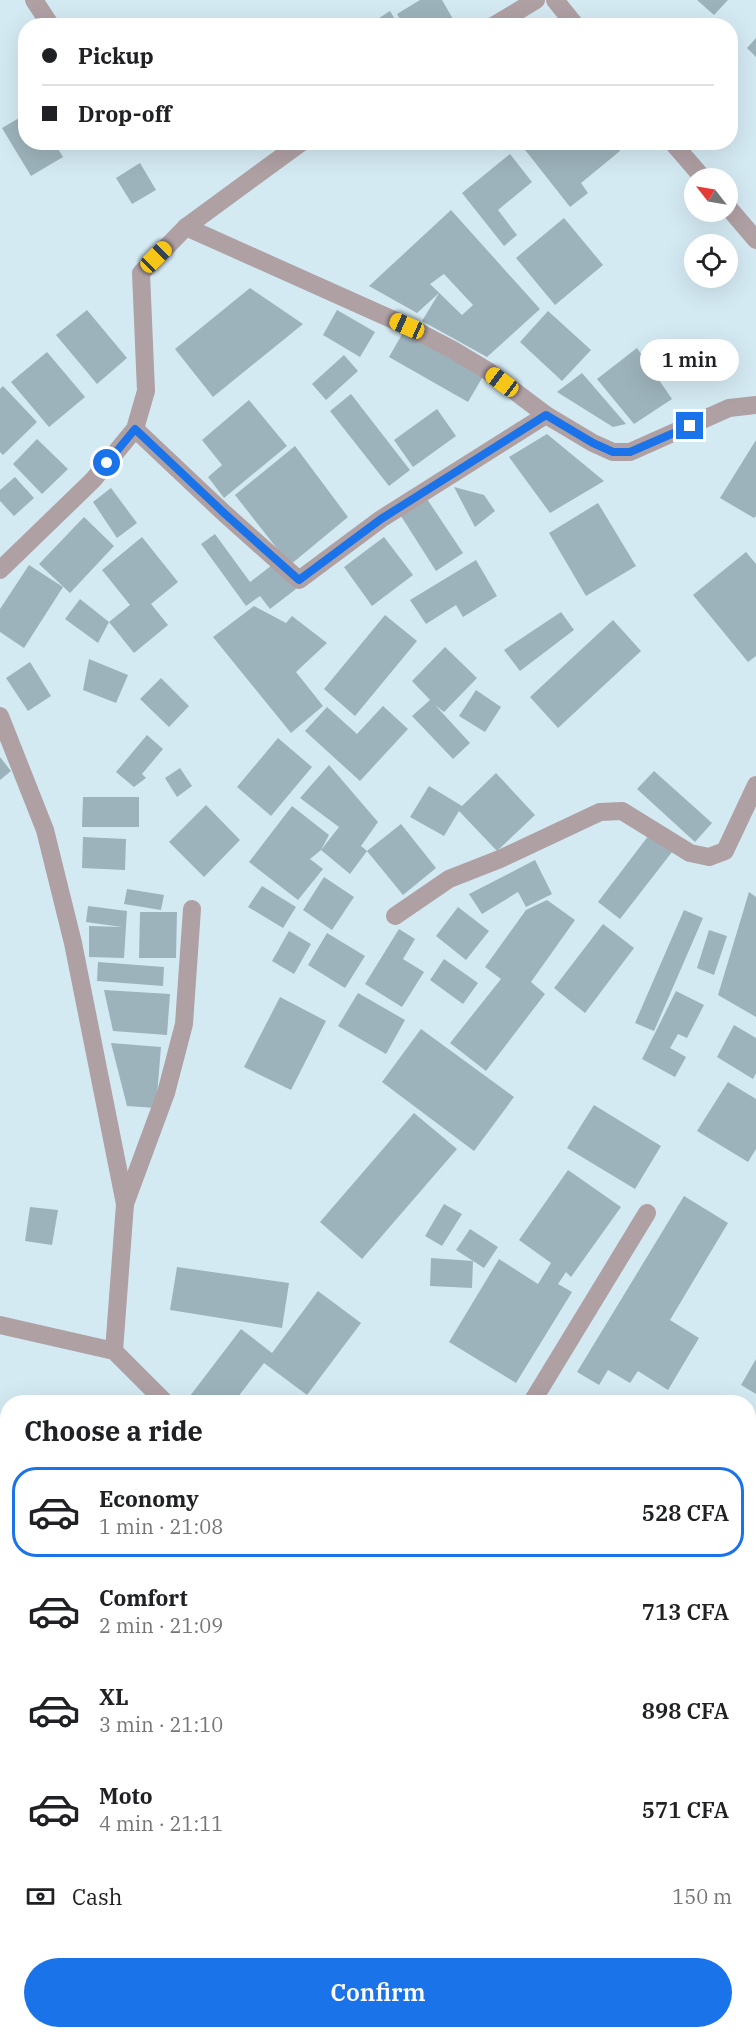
<!DOCTYPE html>
<html lang="en">
<head>
<meta charset="utf-8">
<style>
	body { margin:0; font-family:"IBM Plex Serif",serif; background:#f2f2f2; color:#202124; height:100vh; display:flex; flex-direction:column; font-size:22px; white-space:nowrap }
	* { box-sizing:border-box; margin:0 }
	p { font-size:20px; color:#757577 }
	.icon { flex:none; width:33px; height:33px; fill:none; stroke:currentColor; stroke-width:2; stroke-linecap:round; stroke-linejoin:round }
	.map { position:relative; flex:1; overflow:hidden }
	.details { position:absolute; left:0px; top:1395px; width:756px; height:644px; display:flex; flex-direction:column; background:#fff; border-radius:24px 24px 0 0; box-shadow:0 6px 24px #0002 }
	.details>* { flex:none }
	.banner { position:absolute; left:18px; top:18px; width:720px; height:132px; border-radius:24px; box-shadow:0 6px 24px #0002; display:grid; align-content:center; height:132px; padding:0 24px; background:#fff }
	.needle { width:39px; rotate:301deg }
	.controls { position:absolute; left:684px; top:168px; display:grid; gap:12px }
	.controls a { display:grid; place-items:center; width:54px; height:54px; border-radius:50%; background:#fff; box-shadow:0 6px 24px #0002; font-size:30px }
	.end { position:absolute; width:27px; height:27px; margin:-14px; border:8px solid #1a73e8; background:#fff; box-shadow:0 0 0 3px #fff }
	.from { border-radius:50% }
	.bubble { position:absolute; height:42px; border-radius:21px; background:#fff; box-shadow:0 6px 24px #0002; font-size:20px; font-weight:600; line-height:42px; text-align:center }
	.car { position:absolute; width:18px; height:36px; margin:-18px -9px; border-radius:8px; box-shadow:0 0 4px 2px #0007; background:linear-gradient(#f5c518 24%,#345 0 40%,#f5c518 0 76%,#345 0 86%,#f5c518 0) }
	.banner b { display:flex; align-items:center; gap:21px; height:57px; font-size:22px }
	.banner b+b { border-top:2px solid #e0e0e0 }
	.banner i { width:15px; height:15px; background:#202124 }
	ul { padding:0; list-style:none }
	li { display:flex; align-items:center; gap:18px; height:90px; margin:0 12px 9px; padding:0 12px; border:3px solid transparent; border-radius:24px }
	li div { flex:1 }
	li b { display:block; font-size:22px }
	li em { font-style:normal; font-weight:600 }
	li.selected { border-color:#1a73e8 }
	li>.icon { width:54px; height:54px; stroke-width:1.5 }
	h2 { padding:0 24px; font-size:27px; line-height:72px }
	.pay { display:flex; align-items:center; gap:15px; height:66px; padding:0 24px; font-size:22px }
	.pay p { margin-inline-start:auto }
	.cta { display:flex; gap:12px; margin-top:auto; padding:12px 24px }
	.cta a { flex:1; height:69px; border-radius:36px; background:#1a73e8; color:#fff; font-size:24px; font-weight:600; line-height:69px; text-align:center }
	.map>svg:first-child { display:block }
	.building { fill:#9db3bb; fill-rule:evenodd }
	.lines { fill:none; stroke-linecap:round; stroke-linejoin:round }
	.service { stroke:#afa0a4; stroke-width:18 }
	.minor { stroke:#afa0a4; stroke-width:18 }
	.tertiary { stroke:#afa0a4; stroke-width:18 }
	.route { stroke:#1a73e8; stroke-width:8 }
</style>
</head>
<body>
<div class="map">
<svg width="756" height="2038" viewBox="0 0 756 2038">
	<rect width="100%" height="100%" fill="#d4eaf3"/>
	<g class="building">
		<polygon points="420,0 442,0 457,26 404,26 397,14"/>
		<polygon points="697,0 728,0 714,15"/>
		<polygon points="390,11 399,26 367,26"/>
		<polygon points="756,38 756,57 747,48"/>
		<polygon points="26,114 26,142 54,142 63,157 31,176 2,128"/>
		<polygon points="527,142 613,142 620,151 581,183 588,193 570,207 522,146"/>
		<polygon points="510,154 532,182 498,210 517,235 504,246 462,193"/>
		<polygon points="140,163 156,190 132,204 116,178"/>
		<path d="M451,210L540,309L487,357L422,321L439,293L417,313L369,286ZM444,274L473,305L462,315L430,284Z"/>
		<polygon points="564,218 603,265 555,305 516,258"/>
		<polygon points="250,288 303,324 213,397 175,349"/>
		<polygon points="87,310 127,358 97,384 56,335"/>
		<polygon points="337,310 375,332 360,357 323,335"/>
		<polygon points="548,311 591,350 562,381 520,342"/>
		<polygon points="405,329 485,373 468,402 389,357"/>
		<polygon points="637,348 672,399 634,424 597,379"/>
		<polygon points="47,352 85,397 49,427 11,382"/>
		<polygon points="344,355 358,371 326,400 312,384"/>
		<polygon points="582,373 626,424 613,427 557,392"/>
		<polygon points="3,386 37,422 3,455 0,452 0,389"/>
		<polygon points="351,394 410,470 389,486 330,411"/>
		<polygon points="249,400 287,446 224,498 208,477 222,465 202,440"/>
		<polygon points="437,409 456,436 413,467 394,440"/>
		<polygon points="547,434 604,481 550,513 509,457"/>
		<polygon points="37,439 68,469 42,494 13,464"/>
		<polygon points="756,440 756,516 754,518 720,498"/>
		<polygon points="295,446 348,517 290,565 235,495"/>
		<polygon points="15,477 34,498 14,516 0,501 0,490"/>
		<polygon points="454,487 484,495 495,511 475,527"/>
		<polygon points="111,488 137,523 117,538 93,502"/>
		<polygon points="427,499 463,553 436,571 401,516"/>
		<polygon points="598,503 636,566 586,596 549,533"/>
		<polygon points="84,517 114,546 70,593 39,564"/>
		<polygon points="215,534 250,582 276,562 296,589 270,609 260,596 246,606 201,544"/>
		<polygon points="142,537 178,582 151,604 168,625 134,653 109,622 130,605 102,570"/>
		<polygon points="384,537 413,575 372,606 344,567"/>
		<polygon points="746,552 756,564 756,656 748,662 693,595"/>
		<polygon points="476,560 497,596 463,617 456,605 426,624 410,600"/>
		<polygon points="29,565 63,587 24,648 0,632 0,609"/>
		<polygon points="80,599 109,622 98,643 65,619"/>
		<polygon points="254,606 286,623 292,616 327,643 296,672 323,706 291,733 213,637"/>
		<polygon points="561,612 574,630 520,671 504,650"/>
		<polygon points="385,615 417,641 355,716 324,689"/>
		<polygon points="613,620 641,651 558,728 530,697"/>
		<polygon points="445,647 477,678 444,712 435,705 470,743 453,759 412,716 430,700 412,681"/>
		<polygon points="89,659 128,675 116,703 83,690"/>
		<polygon points="30,662 51,696 28,711 6,678"/>
		<polygon points="161,678 189,706 169,727 140,699"/>
		<polygon points="476,690 501,707 485,732 459,716"/>
		<polygon points="383,706 408,729 360,781 305,731 327,707 357,734"/>
		<polygon points="147,735 163,749 142,774 146,778 134,787 116,772"/>
		<polygon points="278,738 312,767 271,816 237,787"/>
		<polygon points="0,757 11,771 0,780"/>
		<polygon points="329,765 378,822 361,846 367,851 350,874 321,850 339,827 300,798"/>
		<polygon points="180,768 192,786 177,797 165,778"/>
		<polygon points="654,771 712,823 695,842 637,789"/>
		<polygon points="496,773 535,815 497,851 459,811 444,836 410,817 429,786 462,806"/>
		<polygon points="83,797 139,797 139,827 82,827"/>
		<polygon points="206,805 240,840 204,877 169,842"/>
		<polygon points="292,806 329,835 321,850 310,859 323,869 298,900 249,862"/>
		<polygon points="401,824 436,868 403,895 367,851"/>
		<polygon points="649,835 672,852 620,919 598,902"/>
		<polygon points="83,837 126,839 125,870 82,868"/>
		<polygon points="535,860 552,894 526,907 518,892 482,914 469,894"/>
		<polygon points="324,877 354,897 332,930 303,910"/>
		<polygon points="262,886 296,907 283,928 248,907"/>
		<polygon points="127,889 164,895 161,910 124,904"/>
		<polygon points="749,892 756,897 756,1017 718,995"/>
		<polygon points="547,900 575,920 531,982 545,994 486,1071 450,1043 501,979 485,967 526,910"/>
		<polygon points="88,906 127,911 124,958 89,957 89,926 122,927 86,922"/>
		<polygon points="458,907 489,931 466,960 436,936"/>
		<polygon points="684,910 703,918 654,1031 635,1023"/>
		<polygon points="140,912 177,912 176,958 139,958"/>
		<polygon points="603,924 634,948 585,1013 554,988"/>
		<polygon points="399,929 415,939 403,959 424,972 402,1007 365,984"/>
		<polygon points="709,930 727,936 714,975 697,968"/>
		<polygon points="289,931 311,944 294,974 272,961"/>
		<polygon points="327,933 365,956 345,988 308,965"/>
		<polygon points="444,959 478,983 463,1004 430,980"/>
		<polygon points="98,962 164,967 163,986 97,981"/>
		<polygon points="104,990 170,994 167,1035 113,1031"/>
		<polygon points="676,991 704,1005 687,1038 678,1034 670,1048 686,1057 675,1077 642,1059"/>
		<polygon points="358,993 405,1020 386,1054 338,1026"/>
		<polygon points="280,997 326,1021 291,1090 244,1067"/>
		<polygon points="734,1025 756,1038 756,1073 753,1079 717,1057"/>
		<polygon points="421,1029 514,1097 474,1151 382,1082"/>
		<polygon points="111,1043 161,1047 156,1108 127,1106"/>
		<polygon points="728,1082 756,1099 756,1149 748,1162 697,1131"/>
		<polygon points="594,1105 661,1146 635,1189 567,1148"/>
		<polygon points="414,1113 457,1149 362,1259 320,1222"/>
		<polygon points="568,1170 621,1207 571,1277 566,1272 558,1284 572,1292 516,1383 449,1342 499,1259 538,1284 551,1263 519,1240"/>
		<polygon points="684,1196 728,1223 670,1320 699,1338 668,1390 638,1371 630,1383 608,1370 599,1385 577,1372"/>
		<polygon points="444,1204 462,1214 442,1246 425,1236"/>
		<polygon points="30,1207 58,1210 52,1245 25,1241"/>
		<polygon points="470,1229 498,1247 484,1268 456,1250"/>
		<polygon points="431,1258 473,1261 472,1288 430,1286"/>
		<polygon points="177,1267 289,1283 282,1328 170,1310"/>
		<polygon points="318,1291 361,1323 307,1395 264,1363 234,1402 198,1402 190,1396 241,1329 272,1353"/>
		<polygon points="756,1359 756,1394 741,1385"/>
		<polygon points="8,1443 8,1513 0,1515 0,1454"/>
		<polygon points="748,1495 756,1502 756,1565 748,1558"/>
		<polygon points="756,1641 756,1659 748,1651 748,1648"/>
		<polygon points="748,1836 756,1843 756,1899 748,1892"/>
		<polygon points="87,2031 134,2031 141,2038 79,2038"/>
		<polygon points="412,2031 447,2031 440,2038 418,2038"/>
		<polygon points="598,2031 636,2031 629,2038 590,2038"/>
		<polygon points="641,2031 687,2031 692,2038 632,2038"/>
		<polygon points="695,2031 748,2031 754,2038 701,2038"/>
	</g>
	<g class="lines">
		<polyline class="service" points="532,1402 647,1213"/>
		<g class="minor">
			<polyline points="34,0 51,26"/>
			<polyline points="493,26 536,0"/>
			<polyline points="186,227 407,326 453,350 488,371 546,415 593,443 613,452 630,452 729,408 756,405"/>
			<polyline points="135,429 224,513 299,580 381,519 546,415"/>
			<polyline points="0,570 93,480 135,429 146,391 141,273 186,227 302,142"/>
			<polyline points="0,716 45,830 73,943 125,1204 114,1351"/>
			<polyline points="395,916 449,879 500,859 600,812 622,811 690,853 709,857 725,851 756,785"/>
			<polyline points="125,1204 166,1093 184,1024 192,909"/>
			<polyline points="0,1325 114,1351 165,1402"/>
			<polyline points="748,1447 756,1446"/>
			<polyline points="0,1558 8,1557"/>
			<polyline points="748,1712 756,1715"/>
			<polyline points="0,2030 8,2020"/>
		</g>
		<g class="tertiary">
			<polyline points="555,0 576,26"/>
			<polyline points="672,142 703,178"/>
			<polyline points="728,207 756,240"/>
		</g>
	</g>
	<g class="lines">
		<polyline class="route" points="107,463 135,429 224,513 299,580 381,519 546,415 593,443 613,452 630,452 690,426"/>
	</g>
</svg>
<div class="controls">
<a><svg class="needle" viewBox="-14 -14 28 28"><path d="M0-13l5 13h-10z" fill="#e53935"/><path d="M0 13l5-13h-10z" fill="#757577"/></svg></a>
<a><svg class="icon" aria-label="locate" viewBox="0 0 24 24"><circle cx="12" cy="12" r="6"/><path d="M12 2v4M12 18v4M2 12h4M18 12h4"/></svg></a>
</div>
<i class="end from" style="left:107px;top:463px"></i>
<i class="end" style="left:690px;top:426px"></i>
<div class="bubble" style="left:640px;top:339px;width:99px">1 min</div>
<i class="car" style="left:156px;top:257px;rotate:45deg"></i>
<i class="car" style="left:407px;top:326px;rotate:294deg"></i>
<i class="car" style="left:502px;top:382px;rotate:307deg"></i>
<div class="banner">
<b><i class="from"></i>Pickup</b>
<b><i></i>Drop-off</b>
</div>
<section class="details">
<h2>Choose a ride</h2>
<ul>
<li class="selected"><svg class="icon" aria-label="car" viewBox="0 0 24 24"><path d="M5 17H2v-5l4-1 3-4h7l3 4 3 1v5h-3M9 17h6M6 11h13"/><circle cx="7" cy="17" r="2"/><circle cx="17" cy="17" r="2"/></svg><div><b>Economy</b><p>1 min · 21:08</p></div><em>528 CFA</em></li>
<li><svg class="icon" aria-label="car" viewBox="0 0 24 24"><path d="M5 17H2v-5l4-1 3-4h7l3 4 3 1v5h-3M9 17h6M6 11h13"/><circle cx="7" cy="17" r="2"/><circle cx="17" cy="17" r="2"/></svg><div><b>Comfort</b><p>2 min · 21:09</p></div><em>713 CFA</em></li>
<li><svg class="icon" aria-label="car" viewBox="0 0 24 24"><path d="M5 17H2v-5l4-1 3-4h7l3 4 3 1v5h-3M9 17h6M6 11h13"/><circle cx="7" cy="17" r="2"/><circle cx="17" cy="17" r="2"/></svg><div><b>XL</b><p>3 min · 21:10</p></div><em>898 CFA</em></li>
<li><svg class="icon" aria-label="car" viewBox="0 0 24 24"><path d="M5 17H2v-5l4-1 3-4h7l3 4 3 1v5h-3M9 17h6M6 11h13"/><circle cx="7" cy="17" r="2"/><circle cx="17" cy="17" r="2"/></svg><div><b>Moto</b><p>4 min · 21:11</p></div><em>571 CFA</em></li>
</ul>
<div class="pay"><svg class="icon" aria-label="cash" viewBox="0 0 24 24"><path d="M3 7h18v10H3z"/><circle cx="12" cy="12" r="2"/></svg>Cash<p>150 m</p></div>
<div class="cta"><a>Confirm</a></div>
</section>
</div>
</body>
</html>
